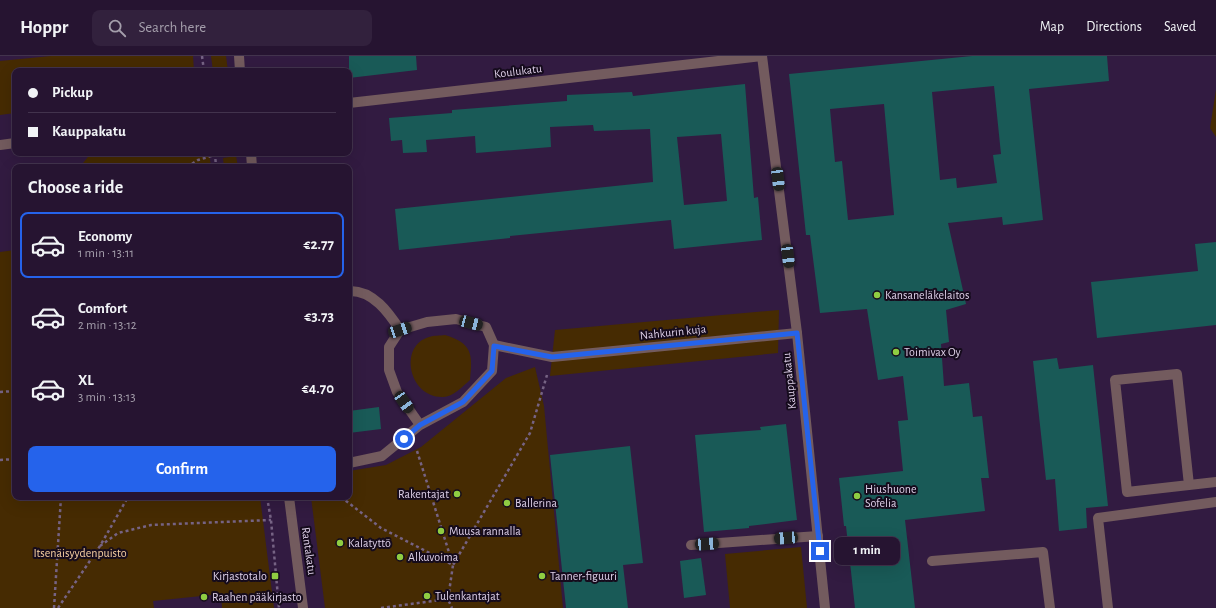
<!DOCTYPE html>
<html lang="en">
<head>
<meta charset="utf-8">
<style>
	body { margin:0; font-family:"Alegreya Sans",sans-serif; background:#32213d; color:#f1f3f6; height:100vh; display:flex; flex-direction:column; font-size:15px; white-space:nowrap }
	* { box-sizing:border-box; margin:0 }
	p { font-size:13px; color:#a49eab }
	.icon { flex:none; width:22px; height:22px; fill:none; stroke:currentColor; stroke-width:2; stroke-linecap:round; stroke-linejoin:round }
	.map { position:relative; flex:1; overflow:hidden }
	.drawer { position:absolute; left:12px; top:108px; width:340px; height:336px; display:flex; flex-direction:column; background:#261431; border-radius:8px; box-shadow:0 4px 16px #0002,0 0 0 1px #42334d }
	.drawer>* { flex:none }
	.banner { position:absolute; left:12px; top:12px; width:340px; height:88px; border-radius:8px; box-shadow:0 4px 16px #0002,0 0 0 1px #42334d; display:grid; align-content:center; height:88px; padding:0 16px; background:#261431 }
	.end { position:absolute; width:18px; height:18px; margin:-9px; border:5px solid #2563eb; background:#fff; box-shadow:0 0 0 2px #fff }
	.from { border-radius:50% }
	.bubble { position:absolute; height:28px; border-radius:8px; background:#261431; box-shadow:0 4px 16px #0002,0 0 0 1px #42334d; font-size:13px; font-weight:700; line-height:28px; text-align:center }
	.car { position:absolute; width:12px; height:24px; margin:-12px -6px; border-radius:5px; box-shadow:0 0 3px 1px #0007; background:linear-gradient(#222 24%,#8ab4d8 0 40%,#222 0 76%,#8ab4d8 0 86%,#222 0) }
	.banner b { display:flex; align-items:center; gap:14px; height:38px; font-size:15px }
	.banner b+b { border-top:1px solid #42334d }
	.banner i { width:10px; height:10px; background:#f1f3f6 }
	ul { padding:0; list-style:none }
	li { display:flex; align-items:center; gap:12px; height:66px; margin:0 8px 6px; padding:0 8px; border:2px solid transparent; border-radius:8px }
	li div { flex:1 }
	li b { display:block; font-size:15px }
	li em { font-style:normal; font-weight:700 }
	li.active { border-color:#2563eb }
	li>.icon { width:36px; height:36px; stroke-width:1.5 }
	h2 { padding:0 16px; font-size:18px; line-height:48px }
	.button { display:flex; gap:8px; margin-top:auto; padding:8px 16px }
	.button a { flex:1; height:46px; border-radius:8px; background:#2563eb; color:#fff; font-size:16px; font-weight:700; line-height:46px; text-align:center }
	header { display:flex; align-items:center; gap:24px; box-sizing:border-box; height:56px; padding:0 20px; background:#261431; border-bottom:1px solid #42334d }
	header strong { font-size:19px }
	nav { display:flex; gap:22px; margin-inline-start:auto; font-size:14px }
	.search { width:280px; height:36px; background:#32213d; display:flex; align-items:center; gap:10px; box-sizing:border-box; padding:0 14px; border-radius:8px; color:#a49eab; font-size:15px }
	.map>svg:first-child { display:block }
	.green { fill:#462b02 }
	.building { fill:#195a57; fill-rule:evenodd }
	.lines { fill:none; stroke-linecap:round; stroke-linejoin:round }
	.path { stroke:#766384; stroke-width:2.5; stroke-dasharray:3 3; stroke-linecap:butt }
	.lane { stroke:#735b5e; stroke-width:10 }
	.street { stroke:#735b5e; stroke-width:10 }
	.route { stroke:#2563eb; stroke-width:5 }
	.poi-dot { fill:#8fcd42; stroke:#150b1c; stroke-width:1.5 }
	.labels { text-anchor:middle; stroke-width:4; stroke-linejoin:round; paint-order:stroke }
	.street-label { font-size:12px; fill:#dfd1e9; stroke:#150b1c }
	.poi-label { font-size:12px; fill:#dfd1e9; stroke:#150b1c; text-anchor:start }
	.park-label { font-size:12px; fill:#fad2a3; stroke:#150b1c }
</style>
</head>
<body>
<header>
<strong>Hoppr</strong>
<div class="search"><svg class="icon" aria-label="search" viewBox="0 0 24 24"><circle cx="10" cy="10" r="6"/><path d="M15 15l6 6"/></svg>Search here</div>
<nav><a>Map</a><a>Directions</a><a>Saved</a></nav>
</header>
<div class="map">
<svg width="1216" height="552" viewBox="0 0 1216 552">
	<rect width="100%" height="100%" fill="#321b41"/>
	<g class="green">
		<polygon points="51,0 193,0 194,15 15,15 15,57 0,59 0,5"/>
		<polygon points="211,0 226,0 228,15 213,15"/>
		<polygon points="1216,34 1216,81 1210,72"/>
		<polygon points="91,97 209,97 211,111 80,111"/>
		<polygon points="236,100 238,111 224,111 223,102"/>
		<polygon points="15,194 15,441 260,441 274,552 222,552 221,538 153,545 154,552 0,552 0,196"/>
		<polygon points="779,254 778,297 550,320 555,274"/>
		<path d="M445,279C472,287 473,298 470,324C463,330 452,342 442,341C409,341 398,290 429,281C434,279 440,280 445,279Z"/>
		<polygon points="535,311 544,350 563,552 325,552 311,441 349,441 349,415 386,409 421,391 506,322"/>
		<polygon points="801,491 807,552 730,552 725,498"/>
	</g>
	<g class="building">
		<polygon points="349,0 416,0 417,14 349,22"/>
		<path d="M972,0H1107L1109,25L1029,33L1043,164L1003,169L1002,161L948,167L966,248L946,254L949,286L941,288L944,330L969,327L973,361L982,360L989,422H981L985,455L905,464L915,552H855L846,470H844L839,422L903,415L898,365L908,364L903,320L878,324L867,253L820,257L810,179H806L789,18ZM994,30L1001,98L993,99L997,127L957,132L956,122L940,124L932,36ZM884,48L894,159L848,164L842,105L835,106L830,53Z"/>
		<path d="M745,28L754,142L758,141L762,184L674,193L671,164L510,180V182L399,194L395,153L653,126L650,73L594,75L593,69L550,71L551,91L476,97L475,80L426,84L427,96L403,97L402,84L391,85L389,62L452,57V54L567,45V39L632,36L633,40ZM721,78L727,145L684,149L677,81Z"/>
		<polygon points="1216,186 1216,269 1097,282 1091,226 1198,215 1195,188"/>
		<polygon points="1057,302 1059,313 1093,309 1108,450 1086,452 1087,472 1059,475 1055,423 1046,424 1033,305"/>
		<polygon points="379,351 381,373 349,377 349,355"/>
		<polygon points="786,368 797,464 749,470 749,472 704,476 695,379 761,374 760,371"/>
		<polygon points="630,390 643,507 623,509 628,552 566,552 550,399"/>
		<polygon points="701,502 706,539 684,542 680,505"/>
	</g>
	<g class="lines">
		<g class="path">
			<polyline points="202,0 204,15"/>
			<polyline points="215,97 216,111"/>
			<polyline points="187,111 198,104 215,99"/>
			<polyline points="0,336 15,335"/>
			<polyline points="417,395 453,509 448,543 452,552"/>
			<polyline points="0,404 15,403"/>
			<polyline points="267,441 271,464 279,552"/>
			<polyline points="341,441 381,472 453,509 530,377 547,319"/>
			<polyline points="100,490 118,477 151,469 271,464"/>
			<polyline points="54,552 61,441"/>
			<polyline points="58,552 100,490 128,441"/>
			<polyline points="381,552 448,543"/>
		</g>
		<g class="lane">
			<polyline points="0,89 15,87"/>
			<path d="M349,235C373,234 389,257 400,274"/>
			<polyline points="494,289 552,301 797,277"/>
			<polyline points="349,407 382,400 420,369 463,346 492,315 494,289 486,271 456,263 427,266 400,274 389,291 389,314 397,336 420,369"/>
			<polyline points="1189,429 1177,318 1115,324 1127,436 1216,426"/>
			<polyline points="691,489 818,480"/>
			<polyline points="932,505 1043,496 1050,552"/>
			<polyline points="1108,552 1098,462 1216,446"/>
		</g>
		<g class="street">
			<polyline points="239,0 240,15"/>
			<polyline points="762,0 797,277 825,552"/>
			<polyline points="349,47 762,0"/>
			<polyline points="251,97 252,111"/>
			<polyline points="289,441 303,552"/>
		</g>
	</g>
	<g class="lines">
		<polyline class="route" points="404,383 420,369 463,346 492,315 494,290 552,301 797,277 820,495"/>
	</g>
	<g class="poi-dot">
		<circle cx="877" cy="239" r="4"/>
		<circle cx="896" cy="296" r="4"/>
		<circle cx="457" cy="438" r="4"/>
		<circle cx="857" cy="440" r="4"/>
		<circle cx="507" cy="447" r="4"/>
		<circle cx="441" cy="475" r="4"/>
		<circle cx="340" cy="487" r="4"/>
		<circle cx="400" cy="501" r="4"/>
		<rect x="271" y="516" width="8" height="8" rx="2"/>
		<circle cx="542" cy="520" r="4"/>
		<circle cx="427" cy="540" r="4"/>
		<circle cx="204" cy="541" r="4"/>
	</g>
	<g class="labels">
		<g class="street-label">
			<text transform="translate(518 15) rotate(-7)" y="4">Koulukatu</text>
			<text transform="translate(673 276) rotate(-6)" y="4">Nahkurin kuja</text>
			<text transform="translate(789 325) rotate(-96)" y="4">Kauppakatu</text>
			<text transform="translate(309 495) rotate(82)" y="4">Rantakatu</text>
		</g>
		<g class="poi-label">
			<text x="885" y="243">Kansaneläkelaitos</text>
			<text x="904" y="300">Toimivax Oy</text>
			<text x="865" y="437">Hiushuone<tspan x="865" dy="14">Sofelia</tspan></text>
			<text x="449" y="442" text-anchor="end">Rakentajat</text>
			<text x="515" y="451">Ballerina</text>
			<text x="449" y="479">Muusa rannalla</text>
			<text x="348" y="491">Kalatyttö</text>
			<text x="408" y="505">Alkuvoima</text>
			<text x="267" y="524" text-anchor="end">Kirjastotalo</text>
			<text x="550" y="524">Tanner-figuuri</text>
			<text x="435" y="544">Tulenkantajat</text>
			<text x="212" y="545">Raahen pääkirjasto</text>
		</g>
		<g class="park-label">
			<text x="80" y="501">Itsenäisyydenpuisto</text>
		</g>
	</g>
</svg>
<i class="end from" style="left:404px;top:383px"></i>
<i class="end" style="left:820px;top:495px"></i>
<div class="bubble" style="left:834px;top:481px;width:66px">1 min</div>
<i class="car" style="left:778px;top:123px;rotate:173deg"></i>
<i class="car" style="left:788px;top:200px;rotate:173deg"></i>
<i class="car" style="left:471px;top:267px;rotate:105deg"></i>
<i class="car" style="left:400px;top:274px;rotate:72deg"></i>
<i class="car" style="left:404px;top:346px;rotate:145deg"></i>
<i class="car" style="left:786px;top:482px;rotate:266deg"></i>
<i class="car" style="left:707px;top:488px;rotate:86deg"></i>
<div class="banner">
<b><i class="from"></i>Pickup</b>
<b><i></i>Kauppakatu</b>
</div>
<section class="drawer">
<h2>Choose a ride</h2>
<ul>
<li class="active"><svg class="icon" aria-label="car" viewBox="0 0 24 24"><path d="M5 17H2v-5l4-1 3-4h7l3 4 3 1v5h-3M9 17h6M6 11h13"/><circle cx="7" cy="17" r="2"/><circle cx="17" cy="17" r="2"/></svg><div><b>Economy</b><p>1 min · 13:11</p></div><em>€2.77</em></li>
<li><svg class="icon" aria-label="car" viewBox="0 0 24 24"><path d="M5 17H2v-5l4-1 3-4h7l3 4 3 1v5h-3M9 17h6M6 11h13"/><circle cx="7" cy="17" r="2"/><circle cx="17" cy="17" r="2"/></svg><div><b>Comfort</b><p>2 min · 13:12</p></div><em>€3.73</em></li>
<li><svg class="icon" aria-label="car" viewBox="0 0 24 24"><path d="M5 17H2v-5l4-1 3-4h7l3 4 3 1v5h-3M9 17h6M6 11h13"/><circle cx="7" cy="17" r="2"/><circle cx="17" cy="17" r="2"/></svg><div><b>XL</b><p>3 min · 13:13</p></div><em>€4.70</em></li>
</ul>
<div class="button"><a>Confirm</a></div>
</section>
</div>
</body>
</html>
